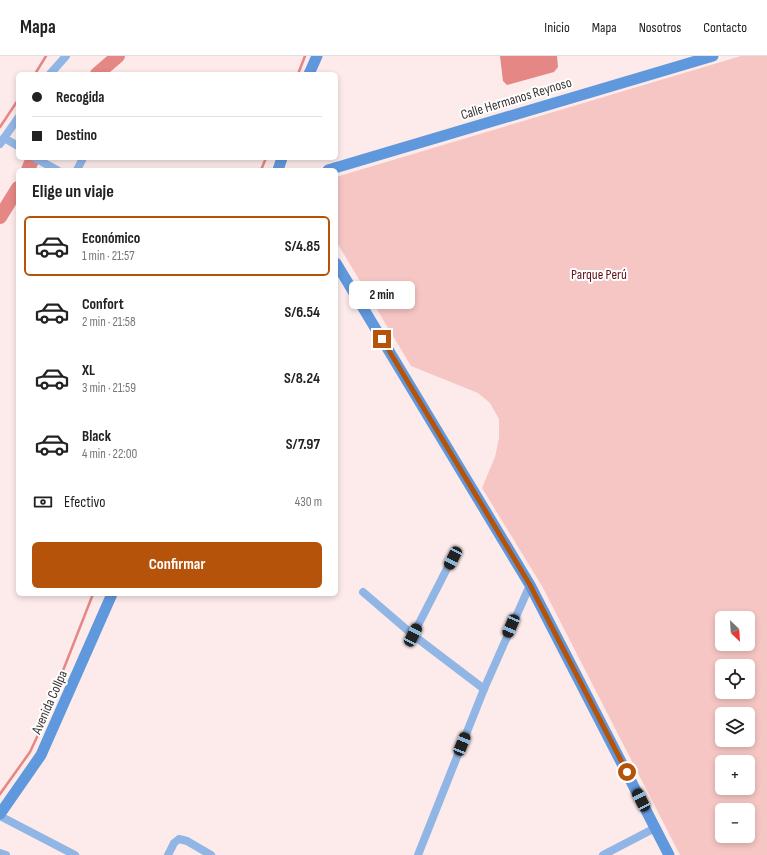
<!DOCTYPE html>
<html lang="es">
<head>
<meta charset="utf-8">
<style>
	body { margin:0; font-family:"Sofia Sans Condensed",sans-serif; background:#f6f6f6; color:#222; height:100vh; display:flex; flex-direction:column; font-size:15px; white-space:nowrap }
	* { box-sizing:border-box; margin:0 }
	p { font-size:13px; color:#767676 }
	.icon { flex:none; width:22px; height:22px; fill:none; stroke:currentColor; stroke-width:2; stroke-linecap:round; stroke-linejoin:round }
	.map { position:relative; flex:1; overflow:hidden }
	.panel { position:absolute; left:16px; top:112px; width:322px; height:428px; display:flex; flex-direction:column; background:#fff; border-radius:6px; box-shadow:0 2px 6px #0003 }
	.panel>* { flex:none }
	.hud { position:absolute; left:16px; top:16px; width:322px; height:88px; border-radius:6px; box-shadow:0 2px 6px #0003; display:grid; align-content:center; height:88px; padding:0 16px; background:#fff }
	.needle { width:26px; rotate:155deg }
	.tools { position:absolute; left:715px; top:555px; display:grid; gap:8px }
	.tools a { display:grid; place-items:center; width:40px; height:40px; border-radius:6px; background:#fff; box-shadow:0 2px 6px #0003; font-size:20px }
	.end { position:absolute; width:18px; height:18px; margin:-9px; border:5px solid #b45309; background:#fff; box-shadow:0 0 0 2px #fff }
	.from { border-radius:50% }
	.bubble { position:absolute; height:28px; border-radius:6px; background:#fff; box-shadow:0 2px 6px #0003; font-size:13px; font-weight:700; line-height:28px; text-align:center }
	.car { position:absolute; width:12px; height:24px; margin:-12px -6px; border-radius:5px; box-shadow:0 0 3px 1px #0007; background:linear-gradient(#222 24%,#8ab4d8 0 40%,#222 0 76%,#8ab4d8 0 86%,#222 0) }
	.hud b { display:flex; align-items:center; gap:14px; height:38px; font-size:15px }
	.hud b+b { border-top:1px solid #e0e0e0 }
	.hud i { width:10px; height:10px; background:#222 }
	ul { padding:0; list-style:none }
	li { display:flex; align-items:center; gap:12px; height:60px; margin:0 8px 6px; padding:0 8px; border:2px solid transparent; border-radius:6px }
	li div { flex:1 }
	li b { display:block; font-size:15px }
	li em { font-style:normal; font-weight:700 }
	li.on { border-color:#b45309 }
	li>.icon { width:36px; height:36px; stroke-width:1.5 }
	h2 { padding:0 16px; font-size:18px; line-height:48px }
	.pay { display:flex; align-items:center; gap:10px; height:44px; padding:0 16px; font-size:15px }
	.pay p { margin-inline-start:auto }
	.button { display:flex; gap:8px; margin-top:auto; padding:8px 16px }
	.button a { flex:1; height:46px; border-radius:6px; background:#b45309; color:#fff; font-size:16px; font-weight:700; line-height:46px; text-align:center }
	header { display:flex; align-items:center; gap:24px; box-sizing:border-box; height:56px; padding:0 20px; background:#fff; border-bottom:1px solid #e0e0e0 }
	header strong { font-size:19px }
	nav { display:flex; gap:22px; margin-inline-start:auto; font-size:14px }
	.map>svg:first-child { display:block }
	.green { fill:#f6c6c4; fill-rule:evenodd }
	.water { fill:#e48785 }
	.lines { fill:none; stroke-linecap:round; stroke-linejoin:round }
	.stream { stroke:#e48785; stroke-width:2.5 }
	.river { stroke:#e48785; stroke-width:14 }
	.street { stroke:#91b6e5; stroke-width:8 }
	.secondary { stroke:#6098dd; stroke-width:11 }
	.route { stroke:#b45309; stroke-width:5 }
	.labels { text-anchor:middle; stroke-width:4; stroke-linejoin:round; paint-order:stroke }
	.street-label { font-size:14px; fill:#3c3535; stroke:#fff }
	.park-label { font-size:14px; fill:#620e17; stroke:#fff }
</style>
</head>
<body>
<header>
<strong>Mapa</strong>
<nav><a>Inicio</a><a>Mapa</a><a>Nosotros</a><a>Contacto</a></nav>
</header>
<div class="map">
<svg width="767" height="799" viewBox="0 0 767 799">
	<rect width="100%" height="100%" fill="#fcebea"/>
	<path class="green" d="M741,0H767V799H680L542,530L482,432L495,401L499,382V363L490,347L478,337L411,310L336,185V121ZM722,562H748V588H722ZM722,610H748V636H722ZM722,658H748V684H722ZM722,706H748V732H722ZM722,754H748V780H722Z"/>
	<polygon class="water" points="500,0 557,0 558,11 554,16 507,29 503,25"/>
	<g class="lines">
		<g class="stream">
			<polyline points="35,18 46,0"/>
			<polyline points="298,18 305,0"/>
			<polyline points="0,71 18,44"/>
			<polyline points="261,114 266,102"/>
			<polyline points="0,738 30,696 37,681 93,538"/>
		</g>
		<g class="river">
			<polyline points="97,18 118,0"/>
			<polyline points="28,114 33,102"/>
			<polyline points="0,161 18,132"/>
		</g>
		<g class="street">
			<polyline points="50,18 66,0"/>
			<polyline points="4,82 18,90"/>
			<polyline points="0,88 18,62"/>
			<polyline points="35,102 57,114"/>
			<polyline points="77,114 83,102"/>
			<polyline points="363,536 413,579 484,633"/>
			<polyline points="413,579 453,501"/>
			<polyline points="0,760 75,799"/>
			<polyline points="0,797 6,799"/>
			<polyline points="168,799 174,787 179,783 187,785 211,799"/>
			<polyline points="418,799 484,633 530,529"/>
			<polyline points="603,799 655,772"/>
		</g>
		<g class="secondary">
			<polyline points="309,18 317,0"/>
			<polyline points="278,114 282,102"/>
			<polyline points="328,114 713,0"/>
			<polyline points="336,207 530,529 669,799"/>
			<polyline points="0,758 41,699 112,538"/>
		</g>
	</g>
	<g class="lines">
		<polyline class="route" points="382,283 530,529 627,716"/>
	</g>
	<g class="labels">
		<g class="street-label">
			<text transform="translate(516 42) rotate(-17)" y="5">Calle Hermanos Reynoso</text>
			<text transform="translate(49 646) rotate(-66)" y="5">Avenida Collpa</text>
		</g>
		<g class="park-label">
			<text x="599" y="223">Parque Perú</text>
		</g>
	</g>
</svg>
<div class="tools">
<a><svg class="needle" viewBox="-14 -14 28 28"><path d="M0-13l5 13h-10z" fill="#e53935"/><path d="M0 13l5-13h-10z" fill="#767676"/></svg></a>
<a><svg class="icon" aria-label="locate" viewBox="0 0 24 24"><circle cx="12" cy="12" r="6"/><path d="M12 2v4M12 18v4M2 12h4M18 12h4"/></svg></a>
<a><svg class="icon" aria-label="layers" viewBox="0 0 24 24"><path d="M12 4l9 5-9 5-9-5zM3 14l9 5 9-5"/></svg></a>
<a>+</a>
<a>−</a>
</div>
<i class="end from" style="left:627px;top:716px"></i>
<i class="end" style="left:382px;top:283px"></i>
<div class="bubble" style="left:349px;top:225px;width:66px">2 min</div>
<i class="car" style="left:453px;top:502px;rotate:207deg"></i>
<i class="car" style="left:511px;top:570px;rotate:203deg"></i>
<i class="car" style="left:413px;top:579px;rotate:27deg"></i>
<i class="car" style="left:462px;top:688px;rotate:22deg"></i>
<i class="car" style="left:641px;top:744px;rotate:333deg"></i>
<div class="hud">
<b><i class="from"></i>Recogida</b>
<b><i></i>Destino</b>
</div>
<section class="panel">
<h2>Elige un viaje</h2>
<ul>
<li class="on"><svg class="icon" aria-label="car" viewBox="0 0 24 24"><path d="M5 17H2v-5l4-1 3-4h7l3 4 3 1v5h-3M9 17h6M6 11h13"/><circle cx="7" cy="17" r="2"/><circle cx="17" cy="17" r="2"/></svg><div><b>Económico</b><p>1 min · 21:57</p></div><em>S/4.85</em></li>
<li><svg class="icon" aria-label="car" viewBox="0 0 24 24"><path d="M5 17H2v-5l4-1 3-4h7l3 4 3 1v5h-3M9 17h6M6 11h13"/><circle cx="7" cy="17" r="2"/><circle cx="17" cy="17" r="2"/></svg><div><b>Confort</b><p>2 min · 21:58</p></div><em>S/6.54</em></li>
<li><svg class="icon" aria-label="car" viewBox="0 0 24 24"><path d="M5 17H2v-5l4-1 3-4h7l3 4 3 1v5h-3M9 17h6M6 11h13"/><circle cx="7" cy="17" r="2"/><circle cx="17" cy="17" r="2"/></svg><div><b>XL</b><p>3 min · 21:59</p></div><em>S/8.24</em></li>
<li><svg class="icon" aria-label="car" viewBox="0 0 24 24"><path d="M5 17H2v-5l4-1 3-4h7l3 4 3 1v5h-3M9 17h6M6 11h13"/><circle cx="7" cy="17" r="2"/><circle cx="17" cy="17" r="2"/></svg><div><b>Black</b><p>4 min · 22:00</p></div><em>S/7.97</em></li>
</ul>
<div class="pay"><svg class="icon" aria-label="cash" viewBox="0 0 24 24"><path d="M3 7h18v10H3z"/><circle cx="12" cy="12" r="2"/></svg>Efectivo<p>430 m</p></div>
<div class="button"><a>Confirmar</a></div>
</section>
</div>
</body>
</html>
